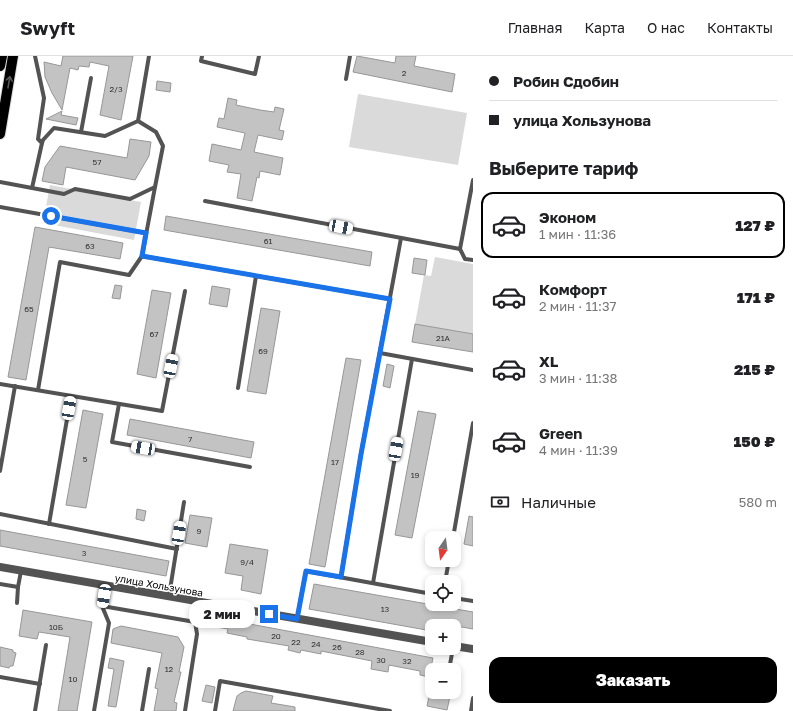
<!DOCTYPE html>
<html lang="ru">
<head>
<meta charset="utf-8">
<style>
	body { margin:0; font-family:"Golos Text",sans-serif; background:#f6f6f6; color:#202124; height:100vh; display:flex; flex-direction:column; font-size:15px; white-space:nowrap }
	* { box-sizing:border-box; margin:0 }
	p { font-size:13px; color:#757577 }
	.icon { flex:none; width:22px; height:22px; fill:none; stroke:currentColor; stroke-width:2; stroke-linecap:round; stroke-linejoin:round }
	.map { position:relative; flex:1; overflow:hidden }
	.drawer { display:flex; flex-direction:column; background:#fff; width:320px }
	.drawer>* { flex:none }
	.guide { display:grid; align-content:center; height:88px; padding:0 16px; background:#fff }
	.needle { width:26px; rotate:194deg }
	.fabs { position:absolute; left:425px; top:475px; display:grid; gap:8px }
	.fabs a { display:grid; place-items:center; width:36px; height:36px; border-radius:8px; background:#fff; box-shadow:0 2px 6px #0003; font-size:20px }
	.end { position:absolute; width:18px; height:18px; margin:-9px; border:5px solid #1a73e8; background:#fff; box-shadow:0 0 0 2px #fff }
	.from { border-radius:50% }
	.bubble { position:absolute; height:28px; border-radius:12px; background:#fff; box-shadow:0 2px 6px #0003; font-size:13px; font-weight:800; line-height:28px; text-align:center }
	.car { position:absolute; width:12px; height:24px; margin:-12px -6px; border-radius:5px; box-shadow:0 0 3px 1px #0007; background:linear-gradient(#fff 24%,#345 0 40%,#fff 0 76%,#345 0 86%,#fff 0) }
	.guide b { display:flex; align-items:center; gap:14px; height:38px; font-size:15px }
	.guide b+b { border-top:1px solid #e0e0e0 }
	.guide i { width:10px; height:10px; background:#202124 }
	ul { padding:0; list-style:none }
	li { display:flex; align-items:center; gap:12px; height:66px; margin:0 8px 6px; padding:0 8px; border:2px solid transparent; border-radius:12px }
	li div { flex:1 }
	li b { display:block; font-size:15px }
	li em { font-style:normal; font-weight:800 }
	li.on { border-color:#000 }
	li>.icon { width:36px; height:36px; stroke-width:1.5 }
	h2 { padding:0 16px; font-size:18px; line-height:48px }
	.pay { display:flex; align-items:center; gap:10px; height:44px; padding:0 16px; font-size:15px }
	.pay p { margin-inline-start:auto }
	.cta { display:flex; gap:8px; margin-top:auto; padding:8px 16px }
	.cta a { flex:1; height:46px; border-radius:12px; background:#000; color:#fff; font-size:16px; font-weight:800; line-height:46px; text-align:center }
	header { display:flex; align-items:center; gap:24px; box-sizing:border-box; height:56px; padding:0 20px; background:#fff; border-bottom:1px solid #e0e0e0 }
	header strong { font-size:19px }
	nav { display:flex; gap:22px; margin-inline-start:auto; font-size:14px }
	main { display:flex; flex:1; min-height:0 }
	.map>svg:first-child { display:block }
	.green { fill:#dadada }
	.building { fill:#c3c3c3; stroke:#979797 }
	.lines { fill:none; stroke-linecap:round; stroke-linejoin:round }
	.primary-casing { stroke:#dbdbdb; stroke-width:12 }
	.service { stroke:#535353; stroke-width:4 }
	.tertiary { stroke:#535353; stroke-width:8 }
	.primary { stroke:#000; stroke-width:10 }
	.oneway { stroke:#595959 }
	.route { stroke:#1a73e8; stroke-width:5 }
	.labels { text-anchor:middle; stroke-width:3; stroke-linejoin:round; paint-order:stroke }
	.number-label { font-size:8px; fill:#313131 }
	.street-label { font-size:10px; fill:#000; stroke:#fff }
</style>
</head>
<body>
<header>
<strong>Swyft</strong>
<nav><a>Главная</a><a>Карта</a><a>О нас</a><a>Контакты</a></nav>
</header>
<main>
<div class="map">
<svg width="473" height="655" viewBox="0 0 473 655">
	<rect width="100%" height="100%" fill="#fff"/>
	<g class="green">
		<polygon points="358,38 467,57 458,109 349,91"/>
		<polygon points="50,129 141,146 134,184 43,167"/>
		<polygon points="435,201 473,208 473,278 415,268 424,219 431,220"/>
	</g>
	<g class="building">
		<polygon points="63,0 133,0 121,64 100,59 109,10 90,6 89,11 79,10 78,14 70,12 62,54 52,37 45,21 44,6 61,10"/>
		<polygon points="357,0 395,7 396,0 416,0 414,10 455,18 452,36 353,16"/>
		<polygon points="157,25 171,27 170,36 156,34"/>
		<polygon points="228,42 237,44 236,49 260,54 274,56 275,51 284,53 279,74 284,75 282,84 258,79 254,96 283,102 280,119 260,115 259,122 257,121 252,145 237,142 241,118 227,116 229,109 209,105 212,88 241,94 245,77 217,71 219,62 224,63"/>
		<polygon points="62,55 61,59 78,62 76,69 46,63"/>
		<polygon points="130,83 151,86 149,100 135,124 66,111 63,129 42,125 45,111 60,90 127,102"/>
		<polygon points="166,160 372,196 370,210 164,174"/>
		<polygon points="35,171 123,187 120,203 49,191 26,324 8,321"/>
		<polygon points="414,202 427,204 425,219 412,217"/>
		<polygon points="115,229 122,230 120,243 112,242"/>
		<polygon points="212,230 230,233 227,251 209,248"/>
		<polygon points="152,234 171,237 156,322 137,318"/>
		<polygon points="261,252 280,255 266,338 247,335"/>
		<polygon points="415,268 473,278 473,296 412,286"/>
		<polygon points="346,302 361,304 325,511 309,508"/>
		<polygon points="387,308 394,310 390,332 383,330"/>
		<polygon points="83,354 103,358 86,452 66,449"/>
		<polygon points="418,355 436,358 412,482 395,479"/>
		<polygon points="130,363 254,386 251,402 127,379"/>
		<polygon points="137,453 146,455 144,465 136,463"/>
		<polygon points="190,459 212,462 207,491 185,487"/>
		<polygon points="469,460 473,461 473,490 464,488"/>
		<polygon points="0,474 169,505 166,520 0,490"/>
		<polygon points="230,488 268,494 261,538 241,534 243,520 225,517"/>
		<polygon points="314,528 473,556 473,573 456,570 432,570 432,575 309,553"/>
		<polygon points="23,554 92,566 77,655 58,655 70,581 39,576 37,583 19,580"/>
		<polygon points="212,561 433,602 429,621 420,619 420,615 389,609 388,616 371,613 372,605 321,595 321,598 301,594 300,597 288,594 289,590 247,583 247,581 227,577 228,573 210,570"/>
		<polygon points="121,570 178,581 184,591 179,616 181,616 174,646 177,647 176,655 154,655 158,633 155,632 162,597 111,587 113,573"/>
		<polygon points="0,591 13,594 13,596 16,597 13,610 10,610 9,612 0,610"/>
		<polygon points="110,602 124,605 116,651 108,650 114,613 108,612"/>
		<polygon points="206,629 215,631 212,647 202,645"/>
		<polygon points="246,635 273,640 271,647 295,651 295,655 233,655 237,640 241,637"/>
		<polygon points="430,636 451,636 447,654 427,650"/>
	</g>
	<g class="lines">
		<defs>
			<g id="primary">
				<polyline points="0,10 2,0"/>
				<polyline points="0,78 13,0"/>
			</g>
		</defs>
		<use href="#primary" class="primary-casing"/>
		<g class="service">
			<polyline points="202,0 201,5 255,18 259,0"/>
			<polyline points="346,23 350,0"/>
			<polyline points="81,76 91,22"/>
			<polyline points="42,87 43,84 54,72 105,80 138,65 149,0"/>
			<polyline points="0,126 64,138 75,133 130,143 155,131 163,90 156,76 138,65"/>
			<polyline points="155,131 142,200 390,243"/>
			<polyline points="32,132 42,87 38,83 44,42 35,0"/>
			<polyline points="205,145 460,193 473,124"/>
			<polyline points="0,151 146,177"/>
			<polyline points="460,193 465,203 473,204"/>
			<polyline points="380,297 473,314"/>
			<polyline points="0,328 162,355 185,235"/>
			<polyline points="238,332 256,220"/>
			<polyline points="38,334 60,206 129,219 142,200"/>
			<polyline points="119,348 112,386 250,411"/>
			<polyline points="0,415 15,330"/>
			<polyline points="0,458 177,493"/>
			<polyline points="49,468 71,340"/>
			<polyline points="453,482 473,367"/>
			<polyline points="341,521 361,398 401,182"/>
			<polyline points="445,526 449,504"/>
			<polyline points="373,527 412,303"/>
			<polyline points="0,528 18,531"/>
			<polyline points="106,529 102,550 195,566 199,546"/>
			<polyline points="169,540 184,446"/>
			<polyline points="454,542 473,545"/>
			<polyline points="17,547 18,531 21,515"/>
			<polyline points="297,563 306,515 432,538"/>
			<polyline points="449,614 453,592"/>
			<polyline points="0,621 40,628"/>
			<polyline points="35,655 46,589"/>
			<polyline points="94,655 109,567 102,550"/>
			<polyline points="142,655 149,613"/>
			<polyline points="185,655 197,578 195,566"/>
			<polyline points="215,655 220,625 390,655"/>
			<polyline points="471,655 473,642"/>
		</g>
		<g class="tertiary">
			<polyline points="0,511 432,586"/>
			<polyline points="454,590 473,593"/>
		</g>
		<use href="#primary" class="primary"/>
	</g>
	<defs><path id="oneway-shaft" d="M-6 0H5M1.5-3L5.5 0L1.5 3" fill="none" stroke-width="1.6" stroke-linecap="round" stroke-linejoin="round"/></defs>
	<use class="oneway" href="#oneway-shaft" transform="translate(9 26) rotate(-80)"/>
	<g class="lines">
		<polyline class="route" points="51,160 146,177 142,200 390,243 361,398 341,521 306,515 297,563 269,558"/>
	</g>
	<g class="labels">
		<g class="number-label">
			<text x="404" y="20">2</text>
			<text x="116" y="36">2/3</text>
			<text x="97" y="109">57</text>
			<text x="268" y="188">61</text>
			<text x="90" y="193">63</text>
			<text x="29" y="256">65</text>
			<text x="154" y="281">67</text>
			<text x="443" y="285">21А</text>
			<text x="263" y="298">69</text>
			<text x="190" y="386">7</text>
			<text x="85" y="406">5</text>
			<text x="335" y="409">17</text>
			<text x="415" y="422">19</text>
			<text x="199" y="478">9</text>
			<text x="84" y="500">3</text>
			<text x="247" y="509">9/4</text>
			<text x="385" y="556">13</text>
			<text x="56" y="574">10Б</text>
			<text x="276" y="583">20</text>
			<text x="296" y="589">22</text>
			<text x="316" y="591">24</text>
			<text x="337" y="594">26</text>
			<text x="360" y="599">28</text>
			<text x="381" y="607">30</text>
			<text x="407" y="608">32</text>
			<text x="169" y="616">12</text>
			<text x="73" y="626">10</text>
		</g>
		<g class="street-label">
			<text transform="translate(159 529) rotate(10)" y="4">улица Хользунова</text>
		</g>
	</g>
</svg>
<div class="fabs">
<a><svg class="needle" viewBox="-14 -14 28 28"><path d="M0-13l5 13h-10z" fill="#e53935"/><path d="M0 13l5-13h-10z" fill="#757577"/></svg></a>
<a><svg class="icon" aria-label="locate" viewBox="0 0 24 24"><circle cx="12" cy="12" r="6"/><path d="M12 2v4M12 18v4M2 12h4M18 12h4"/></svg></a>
<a>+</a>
<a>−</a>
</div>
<i class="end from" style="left:51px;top:160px"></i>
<i class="end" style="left:269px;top:558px"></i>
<div class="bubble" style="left:189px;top:544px;width:66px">2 мин</div>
<i class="car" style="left:341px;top:171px;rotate:101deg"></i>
<i class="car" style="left:171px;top:310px;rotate:11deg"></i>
<i class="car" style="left:69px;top:352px;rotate:10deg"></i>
<i class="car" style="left:143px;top:392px;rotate:280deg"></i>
<i class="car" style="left:396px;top:393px;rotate:10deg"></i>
<i class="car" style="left:179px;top:477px;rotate:9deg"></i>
<i class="car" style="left:104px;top:540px;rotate:189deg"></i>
</div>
<section class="drawer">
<div class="guide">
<b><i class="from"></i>Робин Сдобин</b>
<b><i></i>улица Хользунова</b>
</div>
<h2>Выберите тариф</h2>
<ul>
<li class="on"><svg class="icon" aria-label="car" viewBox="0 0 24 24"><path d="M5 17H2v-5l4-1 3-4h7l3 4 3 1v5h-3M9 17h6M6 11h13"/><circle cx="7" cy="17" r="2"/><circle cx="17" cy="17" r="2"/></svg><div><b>Эконом</b><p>1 мин · 11:36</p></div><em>127 ₽</em></li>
<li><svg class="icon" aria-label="car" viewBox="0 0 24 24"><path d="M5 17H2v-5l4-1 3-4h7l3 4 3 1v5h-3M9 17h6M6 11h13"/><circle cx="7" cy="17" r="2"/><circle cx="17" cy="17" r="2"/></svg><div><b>Комфорт</b><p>2 мин · 11:37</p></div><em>171 ₽</em></li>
<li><svg class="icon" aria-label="car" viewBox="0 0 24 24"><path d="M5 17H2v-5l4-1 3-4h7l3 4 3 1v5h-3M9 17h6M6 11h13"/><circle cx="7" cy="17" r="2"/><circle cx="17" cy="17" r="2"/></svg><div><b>XL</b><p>3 мин · 11:38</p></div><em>215 ₽</em></li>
<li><svg class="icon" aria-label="car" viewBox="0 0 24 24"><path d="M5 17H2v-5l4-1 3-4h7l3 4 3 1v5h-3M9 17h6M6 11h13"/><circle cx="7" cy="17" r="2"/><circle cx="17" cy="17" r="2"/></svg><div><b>Green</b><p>4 мин · 11:39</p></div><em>150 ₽</em></li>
</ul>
<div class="pay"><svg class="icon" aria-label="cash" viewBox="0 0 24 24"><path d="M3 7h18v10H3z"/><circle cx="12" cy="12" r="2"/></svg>Наличные<p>580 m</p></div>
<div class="cta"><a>Заказать</a></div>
</section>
</main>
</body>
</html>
